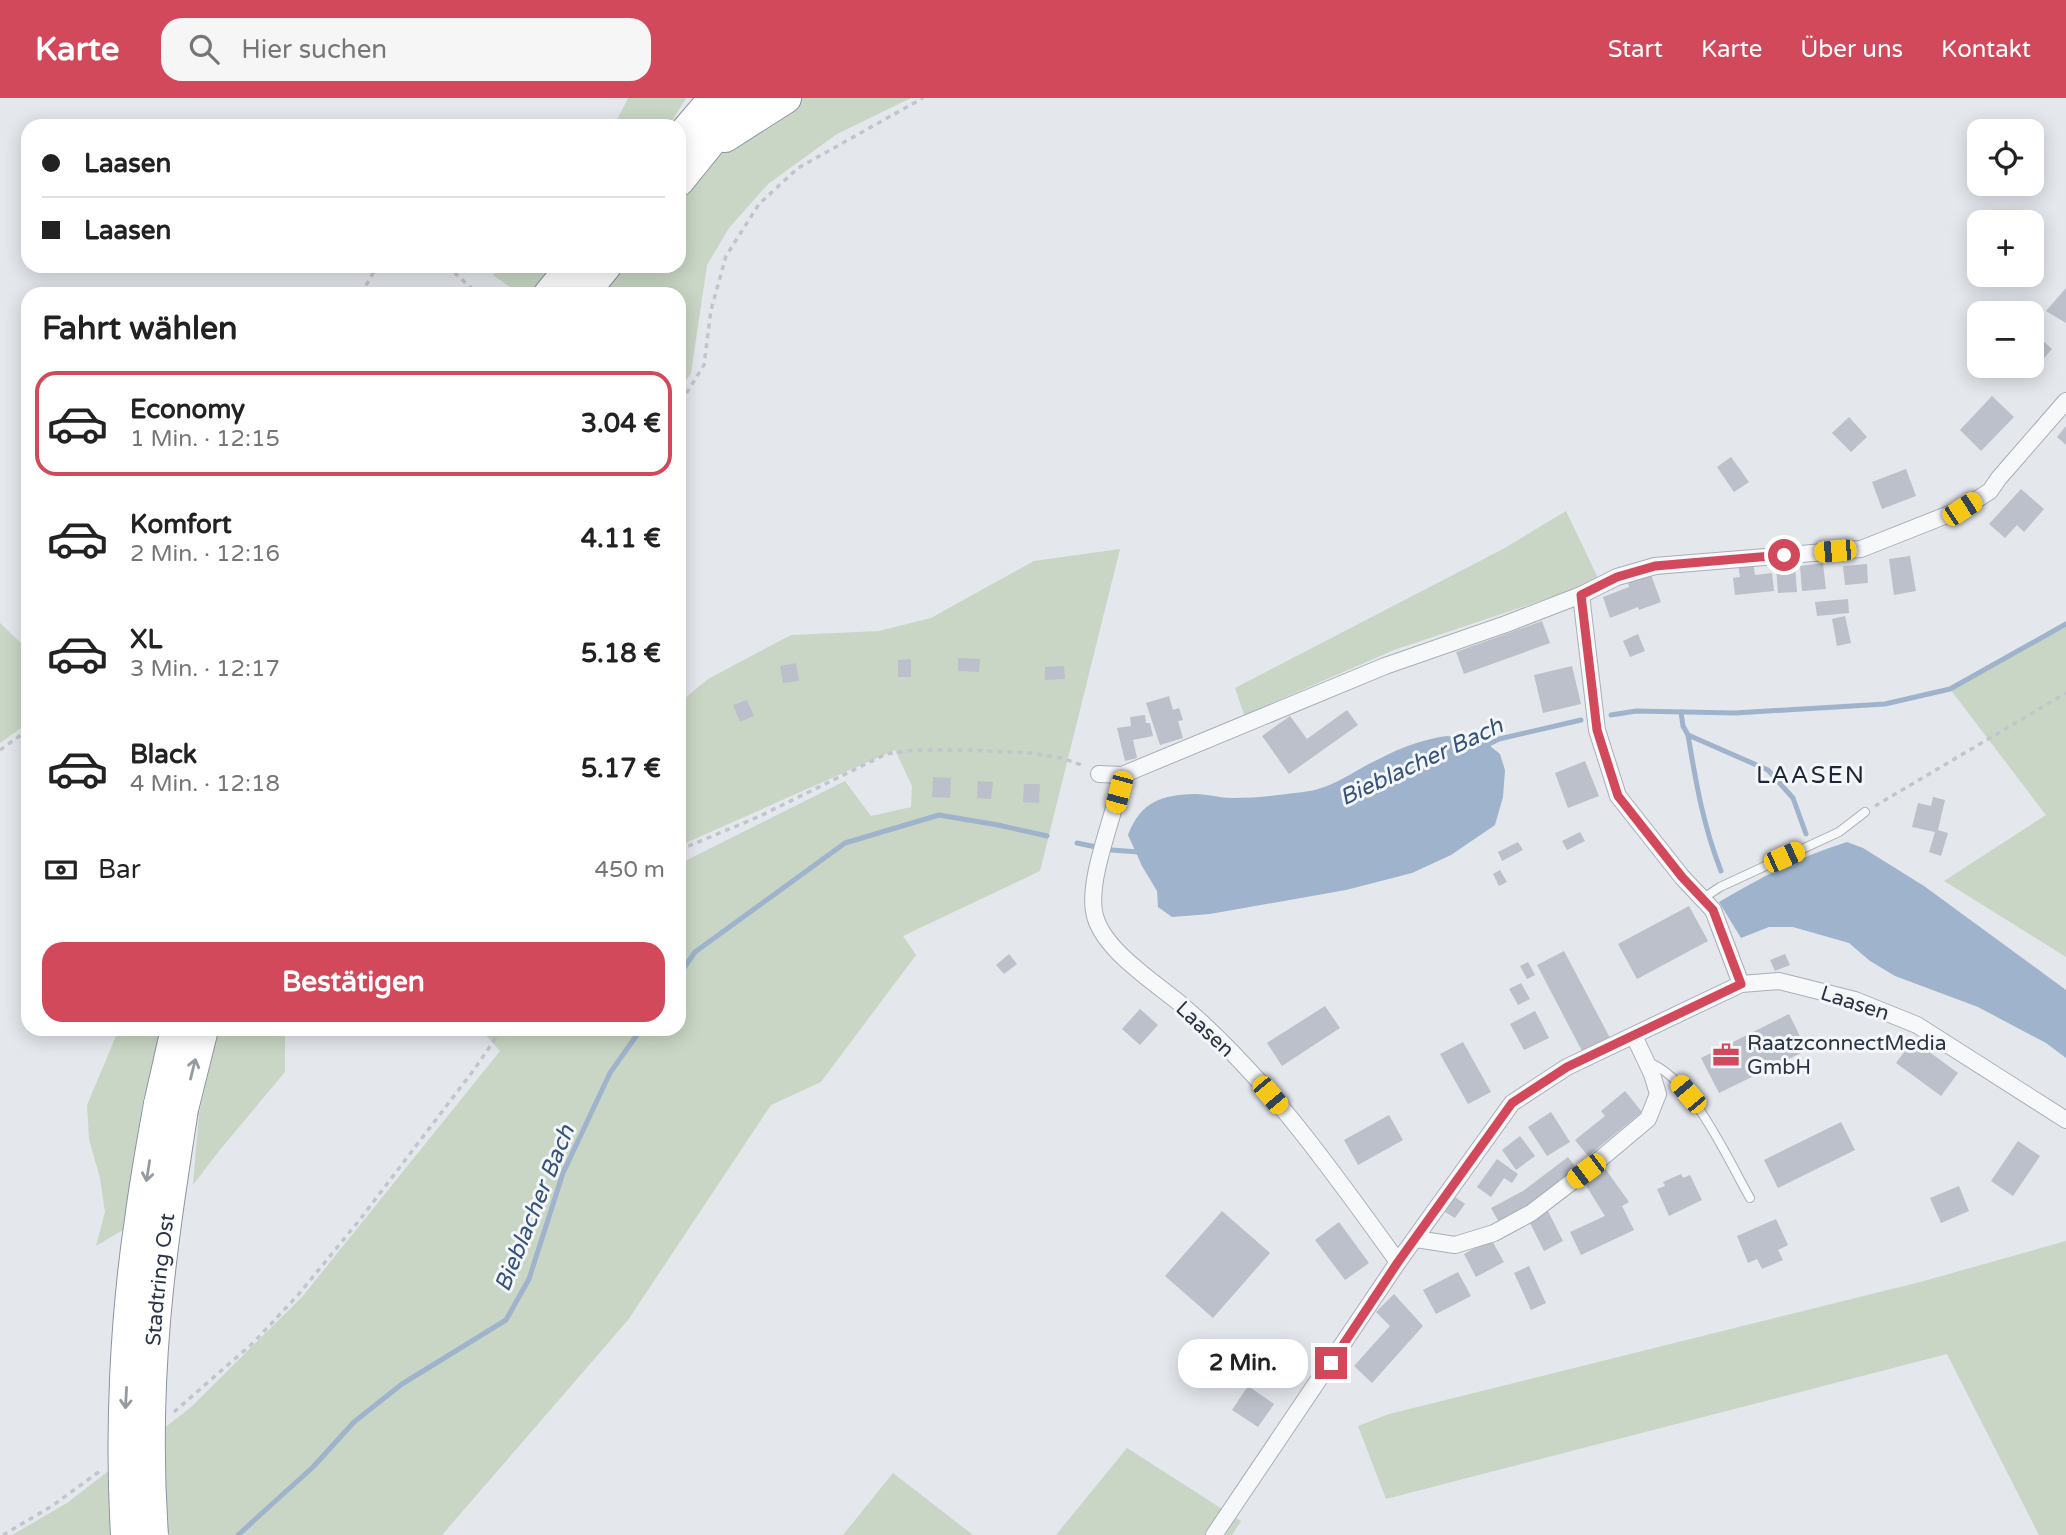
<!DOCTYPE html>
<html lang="de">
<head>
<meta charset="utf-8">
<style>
	body { margin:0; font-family:"Varela Round",sans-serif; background:#f6f6f6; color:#222; height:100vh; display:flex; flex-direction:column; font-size:26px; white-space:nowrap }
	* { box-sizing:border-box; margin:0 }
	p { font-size:23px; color:#767676 }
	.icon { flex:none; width:38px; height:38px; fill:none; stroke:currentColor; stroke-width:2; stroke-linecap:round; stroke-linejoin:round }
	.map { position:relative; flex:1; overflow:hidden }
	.side { position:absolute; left:21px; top:189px; width:665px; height:749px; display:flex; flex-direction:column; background:#fff; border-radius:21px; box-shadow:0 4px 18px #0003 }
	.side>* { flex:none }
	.hud { position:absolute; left:21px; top:21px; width:665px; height:154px; border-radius:21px; box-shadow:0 4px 18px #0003; display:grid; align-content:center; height:154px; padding:0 21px; background:#fff }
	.fabs { position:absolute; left:1967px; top:21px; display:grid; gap:14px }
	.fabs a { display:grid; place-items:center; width:77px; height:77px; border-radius:14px; background:#fff; box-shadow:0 4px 18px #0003; font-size:35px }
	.end { position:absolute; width:32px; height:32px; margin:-16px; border:9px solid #d1495b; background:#fff; box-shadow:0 0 0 4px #fff }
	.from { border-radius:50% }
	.bubble { position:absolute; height:49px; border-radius:21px; background:#fff; box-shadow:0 4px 18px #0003; font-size:23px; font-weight:700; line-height:49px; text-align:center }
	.car { position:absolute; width:21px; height:42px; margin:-21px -10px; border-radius:9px; box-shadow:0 0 5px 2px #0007; background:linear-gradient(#f5c518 24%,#345 0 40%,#f5c518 0 76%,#345 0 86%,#f5c518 0) }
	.hud b { display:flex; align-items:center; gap:24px; height:66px; font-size:26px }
	.hud b+b { border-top:2px solid #e0e0e0 }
	.hud i { width:18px; height:18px; background:#222 }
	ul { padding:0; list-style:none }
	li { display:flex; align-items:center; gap:21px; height:105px; margin:0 14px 10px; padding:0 7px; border:4px solid transparent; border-radius:21px }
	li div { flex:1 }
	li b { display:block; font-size:26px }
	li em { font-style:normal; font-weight:700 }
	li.selected { border-color:#d1495b }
	li>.icon { width:63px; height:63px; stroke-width:1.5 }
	h2 { padding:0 21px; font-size:32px; line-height:84px }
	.pay { display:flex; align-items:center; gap:18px; height:77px; padding:0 21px; font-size:26px }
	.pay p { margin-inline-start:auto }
	.cta { display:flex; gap:14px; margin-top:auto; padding:14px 21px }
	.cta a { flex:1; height:80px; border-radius:21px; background:#d1495b; color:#fff; font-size:28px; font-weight:700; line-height:80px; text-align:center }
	header { display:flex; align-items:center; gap:42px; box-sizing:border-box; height:98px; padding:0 35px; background:#d1495b; color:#fff }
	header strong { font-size:33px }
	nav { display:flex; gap:38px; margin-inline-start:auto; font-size:24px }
	.search { width:490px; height:63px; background:#f6f6f6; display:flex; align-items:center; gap:18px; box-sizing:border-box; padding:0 24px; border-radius:21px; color:#767676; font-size:26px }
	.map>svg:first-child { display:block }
	.green { fill:#c9d6c5 }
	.water { fill:#9fb4cc }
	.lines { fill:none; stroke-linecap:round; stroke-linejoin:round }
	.stream { stroke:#9fb4cc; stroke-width:5 }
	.building { fill:#bbc0ca }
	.lane-casing { stroke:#a9aeb7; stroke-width:10 }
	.street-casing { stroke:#a9aeb7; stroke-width:18 }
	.highway-casing { stroke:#8b94a3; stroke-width:32 }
	.path { stroke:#c2c5cb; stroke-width:3.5; stroke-dasharray:5 5; stroke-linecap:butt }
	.lane { stroke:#f7f8fa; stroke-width:8 }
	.street { stroke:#f7f8fa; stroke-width:16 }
	.highway { stroke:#fff; stroke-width:30 }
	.highway-bridge-casing { stroke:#8b94a3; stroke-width:32; stroke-linecap:butt }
	.highway-bridge { stroke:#fff; stroke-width:30 }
	.oneway { stroke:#959aa2 }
	.route { stroke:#d1495b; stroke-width:9 }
	.labels { text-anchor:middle; stroke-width:6; stroke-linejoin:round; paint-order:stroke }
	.street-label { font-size:21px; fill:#2b3445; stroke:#f4f6f9 }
	.poi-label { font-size:21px; fill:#2b3445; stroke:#f4f6f9; text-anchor:start }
	.water-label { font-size:23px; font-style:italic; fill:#34527a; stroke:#f4f6f9 }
	.quarter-label { font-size:24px; letter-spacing:2px; fill:#1d2536; stroke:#f4f6f9 }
</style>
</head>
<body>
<header>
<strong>Karte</strong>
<div class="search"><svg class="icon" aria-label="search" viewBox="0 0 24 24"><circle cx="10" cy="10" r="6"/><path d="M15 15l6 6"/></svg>Hier suchen</div>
<nav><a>Start</a><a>Karte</a><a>Über uns</a><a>Kontakt</a></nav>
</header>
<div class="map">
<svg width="2066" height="1437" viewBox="0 0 2066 1437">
	<rect width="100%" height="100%" fill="#e4e7ec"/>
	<g class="green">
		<polygon points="628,0 686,0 669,28 614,28"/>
		<polygon points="799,0 911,0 837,36 768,86 729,130 707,167 691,275 679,293 679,196 597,196 620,168 679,168 679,98 721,54 775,19"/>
		<polygon points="501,168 557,168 534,196 520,196 493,177"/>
		<polygon points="1566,413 1598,480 1570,493 1394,552 1244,617 1235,590 1503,451"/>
		<polygon points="1120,451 1040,773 903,838 916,857 821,984 771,1007 628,1222 442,1437 12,1437 67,1405 190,1310 302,1199 500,953 480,931 679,931 679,766 845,683 871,718 911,709 912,688 895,652 679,748 679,605 708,581 791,537 879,533 931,520 1034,463"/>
		<polygon points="2066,524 2066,859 1944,783 2046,717 1950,591"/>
		<polygon points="0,525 28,552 28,625 0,645"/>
		<polygon points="119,931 163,931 143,1003 123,1132 96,1148 105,1114 100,1080 89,1041 87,1007"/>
		<polygon points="219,931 285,931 285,974 219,1053 193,1087 199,1015"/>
		<polygon points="2066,1143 2066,1437 2039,1437 1947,1256 1386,1401 1358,1328 1389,1316 1924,1183"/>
		<polygon points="1127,1350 1241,1423 1232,1437 1056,1437"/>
		<polygon points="893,1375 973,1437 843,1437"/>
	</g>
	<g class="water">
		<path d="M1447,638L1484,643L1500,656L1505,672L1503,699L1495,727L1451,757L1412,775L1346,792L1210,816L1172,819L1158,809L1157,793L1142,768L1128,737C1141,704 1160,697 1195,696C1208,696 1220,700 1233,700C1256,700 1280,697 1303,694C1333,691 1354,672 1381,660C1402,649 1424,641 1447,638Z"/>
		<path d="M1847,744L1863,750L1924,788L2066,892V960L2046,945L1978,909L1895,878L1870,863L1849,845L1793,829H1769L1741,840L1719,804C1760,780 1801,758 1847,744Z"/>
	</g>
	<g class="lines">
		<g class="stream">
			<polyline points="1681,614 1683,628 1688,637 1768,672 1793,700 1806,736"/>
			<polyline points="1611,617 1636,613 1735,615 1885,606 1950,591 2066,526"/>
			<path d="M1688,637C1696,685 1703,727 1721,773"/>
			<polyline points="1483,649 1499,641 1581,622"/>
			<polyline points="1077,745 1096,749"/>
			<polyline points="1111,752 1139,754"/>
			<polyline points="679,877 695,854 845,745 939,717 998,727 1047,738"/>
			<polyline points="238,1437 313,1369 354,1324 402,1286 506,1222 529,1181 563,1075 610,975 641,931"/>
		</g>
	</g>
	<g class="building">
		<polygon points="2066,190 2066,225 2046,213"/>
		<polygon points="2032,233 2052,251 2030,276 2020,268 2032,268"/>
		<polygon points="1992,298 2014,319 1981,353 1960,332"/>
		<polygon points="1849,319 1867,339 1851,354 1832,335"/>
		<polygon points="2066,328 2066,347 2057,339"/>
		<polygon points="1731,359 1749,384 1734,394 1717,369"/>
		<polygon points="1906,371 1916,398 1882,411 1872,384"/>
		<polygon points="2021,391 2044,411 2024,434 2017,427 2005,440 1989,426"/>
		<polygon points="1910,458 1916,493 1894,497 1889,461"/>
		<polygon points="1753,464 1755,477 1772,475 1774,493 1735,497 1733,480 1740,479 1738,466"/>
		<polygon points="1823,465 1826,491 1802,493 1800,468"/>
		<polygon points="1867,466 1868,485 1845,487 1843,468"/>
		<polygon points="1795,468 1797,494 1778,495 1776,469"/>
		<polygon points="1651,477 1661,504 1639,512 1638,509 1610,520 1603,499 1629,489 1628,485"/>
		<polygon points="1848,501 1849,515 1817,518 1815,504"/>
		<polygon points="1845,518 1851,545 1837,548 1832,521"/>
		<polygon points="1542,523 1550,545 1464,576 1456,554"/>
		<polygon points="1638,536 1645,553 1630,559 1623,543"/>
		<polygon points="958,560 980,561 979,574 958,573"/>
		<polygon points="911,561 911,579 898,579 898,562"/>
		<polygon points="796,565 799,583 783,585 780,568"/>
		<polygon points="1064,568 1065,581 1045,582 1045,569"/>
		<polygon points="1572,568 1581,606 1543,615 1534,577"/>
		<polygon points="1169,598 1173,612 1179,610 1183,622 1178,623 1183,640 1160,647 1146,605"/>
		<polygon points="747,602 754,618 740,624 733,607"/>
		<polygon points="1347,612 1358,627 1289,676 1262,638 1290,618 1307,641"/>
		<polygon points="1145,617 1146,625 1150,625 1153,638 1133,642 1137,660 1125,663 1117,630 1131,628 1130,619"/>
		<polygon points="1585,663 1599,698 1568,710 1555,675"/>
		<polygon points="933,679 951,680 950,700 932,699"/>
		<polygon points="978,683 993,684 991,701 977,700"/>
		<polygon points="1024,686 1040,686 1039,705 1023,704"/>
		<polygon points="1933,699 1945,702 1938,732 1948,735 1941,758 1929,754 1935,734 1912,729 1918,705 1931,708"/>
		<polygon points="1580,734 1585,743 1567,752 1562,743"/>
		<polygon points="1518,744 1523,752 1502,763 1498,754"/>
		<polygon points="1500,772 1507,784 1499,788 1493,776"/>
		<polygon points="1689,808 1708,843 1637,881 1618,846"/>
		<polygon points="1564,853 1610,940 1583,955 1537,867"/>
		<polygon points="1009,856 1017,866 1004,876 996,867"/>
		<polygon points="1785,856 1790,867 1775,873 1770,862"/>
		<polygon points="1528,864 1535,877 1527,881 1520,868"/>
		<polygon points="1521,885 1530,901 1518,907 1509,891"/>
		<polygon points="1325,908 1340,930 1282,968 1267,945"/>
		<polygon points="1140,911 1158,927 1140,947 1122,931"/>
		<polygon points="1535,913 1549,940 1524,952 1510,926"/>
		<polygon points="1789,916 1807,952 1719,995 1701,960"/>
		<polygon points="1913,942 1958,975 1941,998 1896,965"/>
		<polygon points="1463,944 1491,994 1468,1006 1440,956"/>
		<polygon points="1625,993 1642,1014 1588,1058 1575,1042 1605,1018 1601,1013"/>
		<polygon points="1551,1014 1570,1044 1547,1058 1528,1029"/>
		<polygon points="1389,1017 1403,1042 1358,1067 1344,1042"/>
		<polygon points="1841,1024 1855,1052 1778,1090 1764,1062"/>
		<polygon points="1520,1038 1535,1058 1516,1072 1502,1052"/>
		<polygon points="2018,1043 2040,1058 2013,1098 1991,1083"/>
		<polygon points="1568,1059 1577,1071 1532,1106 1500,1126 1491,1110 1523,1093"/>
		<polygon points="1497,1061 1518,1076 1512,1085 1504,1080 1491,1099 1477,1089"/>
		<polygon points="1604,1069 1629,1104 1622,1108 1634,1132 1581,1157 1570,1134 1605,1118 1583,1083"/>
		<polygon points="1681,1076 1683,1080 1690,1077 1702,1102 1669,1118 1657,1091 1665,1088 1663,1084"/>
		<polygon points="1959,1088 1969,1113 1941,1125 1930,1100"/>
		<polygon points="1455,1099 1465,1106 1455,1120 1445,1114"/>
		<polygon points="1547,1111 1563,1143 1544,1153 1528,1121"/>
		<polygon points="1222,1113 1270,1155 1213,1220 1165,1178"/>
		<polygon points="1776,1121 1788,1147 1778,1152 1783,1162 1762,1171 1757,1161 1748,1165 1737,1138"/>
		<polygon points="1339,1124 1369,1165 1345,1182 1315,1142"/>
		<polygon points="1491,1141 1504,1164 1476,1179 1464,1156"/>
		<polygon points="1529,1168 1546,1205 1531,1212 1514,1175"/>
		<polygon points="1458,1174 1471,1198 1436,1216 1423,1192"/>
		<polygon points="1394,1196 1423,1228 1372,1285 1354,1268 1390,1228 1376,1214"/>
		<polygon points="1248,1288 1274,1306 1258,1329 1232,1312"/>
	</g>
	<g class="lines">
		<defs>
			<g id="lane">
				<polyline points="1702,801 1720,789 1839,734 1865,714"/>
				<path d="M1648,964C1693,981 1727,1060 1750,1100"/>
			</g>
			<g id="street">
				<polyline points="1099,676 1122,677 1385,568 1506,526 1581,497 1617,479 1655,468 1861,451 1962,411 1990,393 1999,380 2066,303"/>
				<path d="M1122,677C1116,715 1088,777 1094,813C1099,850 1156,885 1183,908C1268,981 1333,1074 1398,1164"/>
				<polyline points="1741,886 1779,883 1855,902 1917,927 2066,1022"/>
				<polyline points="1416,1141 1455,1147 1494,1135 1531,1115 1586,1073 1648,1021 1658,996 1652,976 1634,938"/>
				<polyline points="1214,1437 1398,1164 1512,1005 1567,969 1741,886 1713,812 1682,779 1618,698 1597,632 1581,497"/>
			</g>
			<g id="highway">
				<polyline points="725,39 786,0"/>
				<polyline points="679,41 714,0"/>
				<polyline points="679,83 746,0"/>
				<polyline points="549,196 572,168"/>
				<polyline points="583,196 606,168"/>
				<polyline points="159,1006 176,931"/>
				<polyline points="183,1011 203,931"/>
			</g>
		</defs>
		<use href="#lane" class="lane-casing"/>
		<use href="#street" class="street-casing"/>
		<use href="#highway" class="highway-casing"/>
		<g class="path">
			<polyline points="447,168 478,196"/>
			<polyline points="361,196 376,170 385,168"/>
			<polyline points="679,301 684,299 704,267 711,212 726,158 759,106 798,70 923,0"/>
			<polyline points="0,652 28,632"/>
			<polyline points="1875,708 2066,595"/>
			<polyline points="679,752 758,719 886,656 914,652 967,652 1031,655 1061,660 1085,668"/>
			<polyline points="174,1314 253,1245 298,1197 358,1124 473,973 502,931"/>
			<polyline points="3,1437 52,1408 100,1373"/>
		</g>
		<use href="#lane" class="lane"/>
		<use href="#street" class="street"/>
		<use href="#highway" class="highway"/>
		<defs>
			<g id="highway-bridge">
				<path d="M126,1437C120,1336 125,1222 140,1122C145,1083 152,1045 159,1006"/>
				<path id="s1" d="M153,1437C148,1367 149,1294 155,1223C161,1152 172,1082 183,1011"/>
			</g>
		</defs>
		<use href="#highway-bridge" class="highway-bridge-casing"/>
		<use href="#highway-bridge" class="highway-bridge"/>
	</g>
	<defs><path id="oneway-shaft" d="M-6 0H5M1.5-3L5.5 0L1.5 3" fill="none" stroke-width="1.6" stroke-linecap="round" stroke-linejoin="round" transform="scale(1.75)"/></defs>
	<g class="oneway">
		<use href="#oneway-shaft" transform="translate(193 971) rotate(-76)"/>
		<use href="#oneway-shaft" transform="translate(148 1073) rotate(99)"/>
		<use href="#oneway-shaft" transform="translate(126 1300) rotate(93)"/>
	</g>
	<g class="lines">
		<polyline class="route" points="1331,1265 1398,1164 1512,1005 1567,969 1741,886 1713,812 1682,779 1618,698 1597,632 1581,497 1617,479 1655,468 1784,457"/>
	</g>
	<defs>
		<symbol id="office-bare" viewBox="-9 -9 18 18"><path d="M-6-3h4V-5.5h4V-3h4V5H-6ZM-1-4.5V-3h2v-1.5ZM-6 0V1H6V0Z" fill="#d1495b" stroke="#f4f6f9" stroke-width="2.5" paint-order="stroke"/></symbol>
	</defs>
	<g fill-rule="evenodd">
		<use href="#office-bare" x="1707" y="938" width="38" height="38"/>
	</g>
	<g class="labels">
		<g class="street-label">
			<text transform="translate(1855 905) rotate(18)" y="7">Laasen</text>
			<text transform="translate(1205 931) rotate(43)" y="7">Laasen</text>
			<text dy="7" stroke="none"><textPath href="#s1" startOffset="256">Stadtring Ost</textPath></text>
		</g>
		<g class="poi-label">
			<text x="1747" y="952">RaatzconnectMedia<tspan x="1747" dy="24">GmbH</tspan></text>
		</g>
		<g class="water-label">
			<text transform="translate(1421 663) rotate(-25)" y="8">Bieblacher Bach</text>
			<text transform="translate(534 1110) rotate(-68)" y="8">Bieblacher Bach</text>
		</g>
		<g class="quarter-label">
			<text x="1811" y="685">LAASEN</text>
		</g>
	</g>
</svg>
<div class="fabs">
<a><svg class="icon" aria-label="locate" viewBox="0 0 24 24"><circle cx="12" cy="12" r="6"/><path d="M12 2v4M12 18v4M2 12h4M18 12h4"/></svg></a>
<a>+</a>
<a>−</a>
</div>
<i class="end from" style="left:1784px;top:457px"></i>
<i class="end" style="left:1331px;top:1265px"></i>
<div class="bubble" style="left:1178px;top:1241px;width:130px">2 Min.</div>
<i class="car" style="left:1962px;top:411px;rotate:57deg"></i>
<i class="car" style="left:1835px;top:453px;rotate:265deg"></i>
<i class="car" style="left:1119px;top:694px;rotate:195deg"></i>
<i class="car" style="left:1784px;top:759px;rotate:66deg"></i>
<i class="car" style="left:1688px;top:996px;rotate:320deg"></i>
<i class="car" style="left:1270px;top:997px;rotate:140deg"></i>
<i class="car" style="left:1586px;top:1073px;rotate:233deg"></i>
<div class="hud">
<b><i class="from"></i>Laasen</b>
<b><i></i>Laasen</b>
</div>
<section class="side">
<h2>Fahrt wählen</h2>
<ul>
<li class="selected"><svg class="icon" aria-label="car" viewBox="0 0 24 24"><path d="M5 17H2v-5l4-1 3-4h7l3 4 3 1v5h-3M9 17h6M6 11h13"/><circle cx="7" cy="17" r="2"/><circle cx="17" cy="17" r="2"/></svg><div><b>Economy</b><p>1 Min. · 12:15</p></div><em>3.04 €</em></li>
<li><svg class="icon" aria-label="car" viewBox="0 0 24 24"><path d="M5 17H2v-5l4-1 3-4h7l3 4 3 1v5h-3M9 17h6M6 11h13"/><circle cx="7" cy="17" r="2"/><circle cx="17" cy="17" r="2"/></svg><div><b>Komfort</b><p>2 Min. · 12:16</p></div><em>4.11 €</em></li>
<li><svg class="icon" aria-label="car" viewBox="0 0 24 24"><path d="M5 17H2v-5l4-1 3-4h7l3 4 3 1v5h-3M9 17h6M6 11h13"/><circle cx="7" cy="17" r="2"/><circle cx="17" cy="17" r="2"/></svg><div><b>XL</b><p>3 Min. · 12:17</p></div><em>5.18 €</em></li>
<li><svg class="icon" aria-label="car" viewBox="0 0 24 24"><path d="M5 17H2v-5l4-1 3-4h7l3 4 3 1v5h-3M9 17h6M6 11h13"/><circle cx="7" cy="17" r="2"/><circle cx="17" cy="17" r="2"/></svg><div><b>Black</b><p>4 Min. · 12:18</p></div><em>5.17 €</em></li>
</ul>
<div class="pay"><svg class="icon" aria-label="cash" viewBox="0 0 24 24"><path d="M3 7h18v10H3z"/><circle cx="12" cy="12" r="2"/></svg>Bar<p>450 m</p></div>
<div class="cta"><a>Bestätigen</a></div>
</section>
</div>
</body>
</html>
